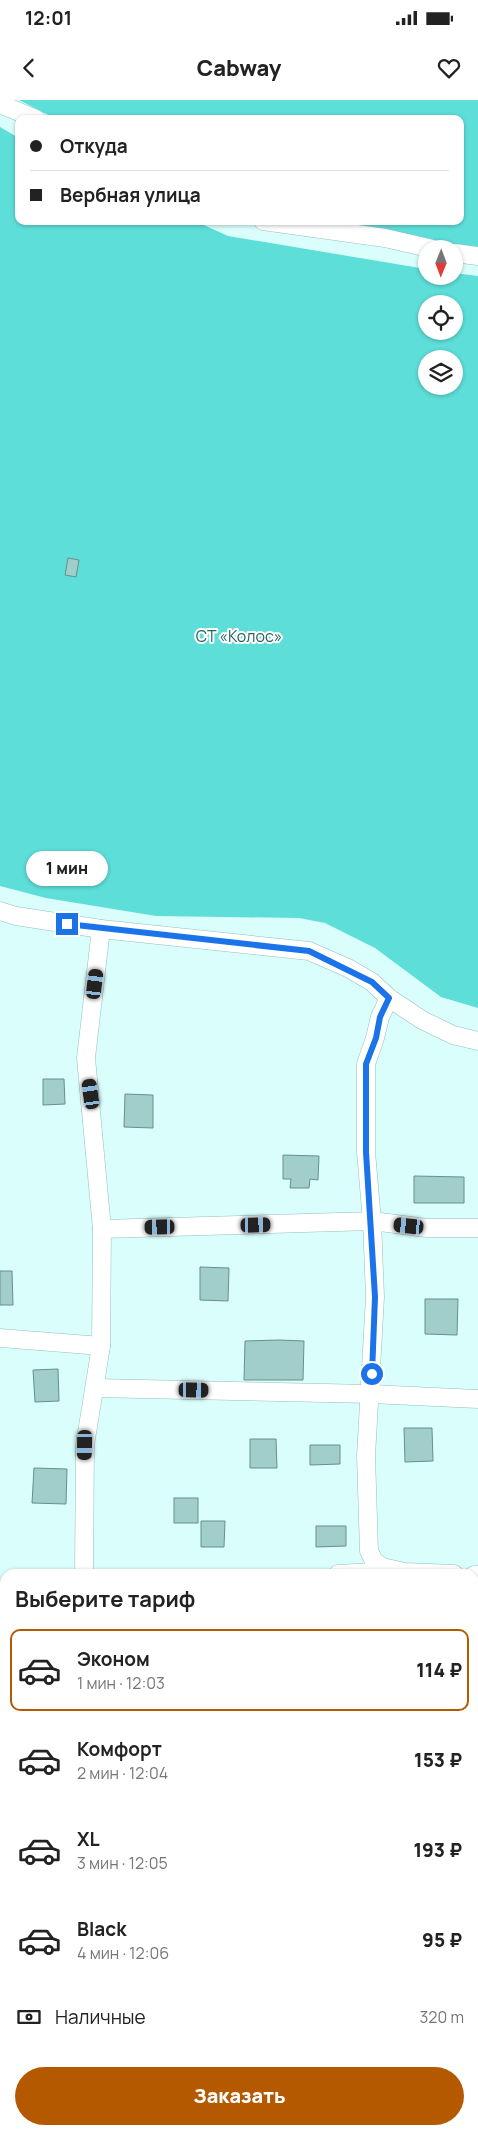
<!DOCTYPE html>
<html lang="ru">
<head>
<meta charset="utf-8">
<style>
	body { margin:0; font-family:Manrope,sans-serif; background:#f6f6f6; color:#222; height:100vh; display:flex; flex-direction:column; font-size:19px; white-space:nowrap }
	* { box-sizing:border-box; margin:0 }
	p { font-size:16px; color:#767676 }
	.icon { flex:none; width:28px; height:28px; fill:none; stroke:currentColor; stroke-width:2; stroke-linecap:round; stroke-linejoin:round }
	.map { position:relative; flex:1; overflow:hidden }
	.details { position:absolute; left:0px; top:1469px; width:479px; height:566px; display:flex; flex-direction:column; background:#fff; border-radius:15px 15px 0 0; box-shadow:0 1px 4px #0004 }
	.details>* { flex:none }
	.top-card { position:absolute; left:15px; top:15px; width:449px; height:110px; border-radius:10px; box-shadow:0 1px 4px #0004; display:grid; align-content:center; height:110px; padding:0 15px; background:#fff }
	.needle { width:32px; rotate:181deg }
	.tools { position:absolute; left:418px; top:140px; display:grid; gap:10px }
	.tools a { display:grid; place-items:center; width:45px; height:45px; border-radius:50%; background:#fff; box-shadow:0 1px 4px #0004; font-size:25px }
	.end { position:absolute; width:22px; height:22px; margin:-11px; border:6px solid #1a73e8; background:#fff; box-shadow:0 0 0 2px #fff }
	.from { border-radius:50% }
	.bubble { position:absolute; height:35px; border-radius:18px; background:#fff; box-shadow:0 1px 4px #0004; font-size:16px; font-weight:800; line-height:35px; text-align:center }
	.car { position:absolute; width:15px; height:30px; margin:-15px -8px; border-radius:6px; box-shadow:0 0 4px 1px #0007; background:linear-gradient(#222 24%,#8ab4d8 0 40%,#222 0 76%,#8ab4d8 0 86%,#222 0) }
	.top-card b { display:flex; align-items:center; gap:18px; height:48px; font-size:19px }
	.top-card b+b { border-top:1px solid #e0e0e0 }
	.top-card i { width:12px; height:12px; background:#222 }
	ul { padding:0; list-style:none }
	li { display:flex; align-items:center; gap:15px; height:82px; margin:0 10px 8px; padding:0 5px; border:2px solid transparent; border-radius:10px }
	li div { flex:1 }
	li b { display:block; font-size:19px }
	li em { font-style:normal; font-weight:800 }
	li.active { border-color:#b55900 }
	li>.icon { width:45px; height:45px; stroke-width:1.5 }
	h2 { padding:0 15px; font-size:22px; line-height:60px }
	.pay { display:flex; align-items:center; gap:12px; height:55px; padding:0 15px; font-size:19px }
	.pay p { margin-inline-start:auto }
	.button { display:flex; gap:10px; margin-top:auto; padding:10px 15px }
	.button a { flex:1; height:58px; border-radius:30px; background:#b55900; color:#fff; font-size:20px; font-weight:800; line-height:58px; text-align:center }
	.status { display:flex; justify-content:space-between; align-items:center; height:35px; padding:0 25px; background:#fff; direction:ltr }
	.status svg { height:14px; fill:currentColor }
	header { display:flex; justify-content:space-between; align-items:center; height:65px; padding:0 15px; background:#fff; font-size:22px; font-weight:800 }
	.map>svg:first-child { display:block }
	.green { fill:#5dded9; fill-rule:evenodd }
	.building { fill:#a1cdcb; stroke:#65908d }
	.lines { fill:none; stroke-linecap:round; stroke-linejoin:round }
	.minor-casing { stroke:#94c0bd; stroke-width:19 }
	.minor { stroke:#fff; stroke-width:18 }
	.route { stroke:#1a73e8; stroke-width:6 }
	.labels { text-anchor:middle; stroke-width:4; stroke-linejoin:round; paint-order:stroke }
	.park-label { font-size:16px; fill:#2a625f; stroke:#fff }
</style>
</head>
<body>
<div class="status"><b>12:01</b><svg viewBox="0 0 49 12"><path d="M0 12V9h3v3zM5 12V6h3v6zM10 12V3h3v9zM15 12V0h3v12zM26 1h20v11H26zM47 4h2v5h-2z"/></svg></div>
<header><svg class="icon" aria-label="back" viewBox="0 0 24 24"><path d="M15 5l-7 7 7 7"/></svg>Cabway<svg class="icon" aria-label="heart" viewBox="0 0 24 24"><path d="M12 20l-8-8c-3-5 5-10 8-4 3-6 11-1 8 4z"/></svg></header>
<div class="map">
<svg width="478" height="2034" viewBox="0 0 478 2034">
	<rect width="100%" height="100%" fill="#d9fefb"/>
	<g class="green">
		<polygon points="19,0 478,0 478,151 325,121 460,121 460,19 56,19"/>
		<path d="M0,27L19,38V121H195L228,136L426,169V176H454V173L478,176V908L441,897L375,848L325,823L299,818L156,816L46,798L0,786ZM426,204H454V231H426ZM426,259H454V286H426Z"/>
		<polygon points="0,1970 5,1970 5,2030 404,2030 406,2034 0,2034"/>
	</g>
	<g class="building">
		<polygon points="68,458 79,460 76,477 65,475"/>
		<polygon points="43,979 64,979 65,1004 43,1005"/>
		<polygon points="125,994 153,995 153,1028 124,1027"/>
		<polygon points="283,1055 319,1056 318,1080 310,1079 309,1088 290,1088 291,1079 283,1079"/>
		<polygon points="414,1076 464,1077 464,1103 414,1103"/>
		<polygon points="200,1167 229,1168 228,1201 200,1200"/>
		<polygon points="0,1171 12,1171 13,1205 0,1205"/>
		<polygon points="425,1199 458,1199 457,1235 425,1234"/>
		<polygon points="279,1240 304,1241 303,1280 244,1280 245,1241"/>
		<polygon points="58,1269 59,1301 35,1302 33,1270"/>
		<polygon points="404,1328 432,1328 433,1361 405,1362"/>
		<polygon points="250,1339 276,1339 277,1368 250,1368"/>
		<polygon points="310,1345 340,1345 340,1364 310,1365"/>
		<polygon points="34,1368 67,1369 66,1404 32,1403"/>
		<rect x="174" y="1398" width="24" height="25"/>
		<polygon points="201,1421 225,1421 224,1447 201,1447"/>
		<polygon points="316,1426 346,1426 346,1446 316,1447"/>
	</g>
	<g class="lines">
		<defs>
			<g id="minor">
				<polyline points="0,4 36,19"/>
				<polyline points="263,121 385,138 433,149"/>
				<polyline points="454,153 478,156"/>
				<polyline points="0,811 16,816 101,829 309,851 348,868 372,882 389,898 422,920 453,935 478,941"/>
				<polyline points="102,1129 372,1121 366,1052 366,964 375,938 380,917 389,898"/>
				<polyline points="0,1238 101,1246"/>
				<polyline points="95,1288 371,1294 478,1299"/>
				<polyline points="382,1467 374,1461 369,1451 366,1356 375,1197 372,1121 427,1128 478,1128"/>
				<polyline points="84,1474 85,1345 101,1246 102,1129 86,958 101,829"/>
				<polyline points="338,1474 374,1472 382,1467 405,1472 454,1474"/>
				<polyline points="474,1475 478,1475"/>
				<polyline points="0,1532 5,1528"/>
			</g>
		</defs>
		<use href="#minor" class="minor-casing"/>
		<use href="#minor" class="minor"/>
	</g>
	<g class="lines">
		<polyline class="route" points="67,824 309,851 372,882 389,898 380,917 376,938 366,964 366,1052 375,1197 372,1274"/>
	</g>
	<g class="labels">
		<g class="park-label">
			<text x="239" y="542">СТ «Колос»</text>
		</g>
	</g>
</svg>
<div class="tools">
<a><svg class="needle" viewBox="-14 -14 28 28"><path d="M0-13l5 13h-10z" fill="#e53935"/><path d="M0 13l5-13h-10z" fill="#767676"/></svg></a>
<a><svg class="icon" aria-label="locate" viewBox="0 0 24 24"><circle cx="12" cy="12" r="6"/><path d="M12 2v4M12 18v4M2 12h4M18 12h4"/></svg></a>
<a><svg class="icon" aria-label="layers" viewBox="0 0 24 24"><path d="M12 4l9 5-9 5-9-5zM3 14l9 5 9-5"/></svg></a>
</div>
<i class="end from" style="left:372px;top:1274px"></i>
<i class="end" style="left:67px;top:824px"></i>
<div class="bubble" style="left:26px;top:751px;width:82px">1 мин</div>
<i class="car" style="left:95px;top:884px;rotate:7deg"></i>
<i class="car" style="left:91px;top:994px;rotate:352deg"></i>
<i class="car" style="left:256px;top:1125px;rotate:89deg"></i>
<i class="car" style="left:409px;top:1126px;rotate:276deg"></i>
<i class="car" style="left:160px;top:1127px;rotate:269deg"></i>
<i class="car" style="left:194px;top:1290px;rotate:91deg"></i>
<i class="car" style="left:85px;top:1345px;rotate:181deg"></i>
<div class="top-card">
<b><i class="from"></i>Откуда</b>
<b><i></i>Вербная улица</b>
</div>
<section class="details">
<h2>Выберите тариф</h2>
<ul>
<li class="active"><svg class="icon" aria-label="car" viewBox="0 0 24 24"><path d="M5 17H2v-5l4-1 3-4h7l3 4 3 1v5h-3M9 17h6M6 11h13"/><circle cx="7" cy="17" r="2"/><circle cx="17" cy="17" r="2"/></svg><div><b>Эконом</b><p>1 мин · 12:03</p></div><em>114 ₽</em></li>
<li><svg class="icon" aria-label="car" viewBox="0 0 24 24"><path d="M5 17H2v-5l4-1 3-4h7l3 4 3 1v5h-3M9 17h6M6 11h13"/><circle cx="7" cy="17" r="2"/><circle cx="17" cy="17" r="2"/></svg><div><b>Комфорт</b><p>2 мин · 12:04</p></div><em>153 ₽</em></li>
<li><svg class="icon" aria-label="car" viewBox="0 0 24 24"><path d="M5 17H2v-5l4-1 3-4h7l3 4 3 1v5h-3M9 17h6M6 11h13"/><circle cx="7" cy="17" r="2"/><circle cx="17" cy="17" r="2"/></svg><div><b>XL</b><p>3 мин · 12:05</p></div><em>193 ₽</em></li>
<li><svg class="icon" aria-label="car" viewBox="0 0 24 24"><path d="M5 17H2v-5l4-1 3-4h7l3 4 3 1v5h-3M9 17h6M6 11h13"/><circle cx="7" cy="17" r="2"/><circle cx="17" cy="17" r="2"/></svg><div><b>Black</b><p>4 мин · 12:06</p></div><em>95 ₽</em></li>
</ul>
<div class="pay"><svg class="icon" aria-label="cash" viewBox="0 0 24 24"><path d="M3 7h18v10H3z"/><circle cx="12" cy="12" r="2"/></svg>Наличные<p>320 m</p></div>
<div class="button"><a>Заказать</a></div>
</section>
</div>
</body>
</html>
